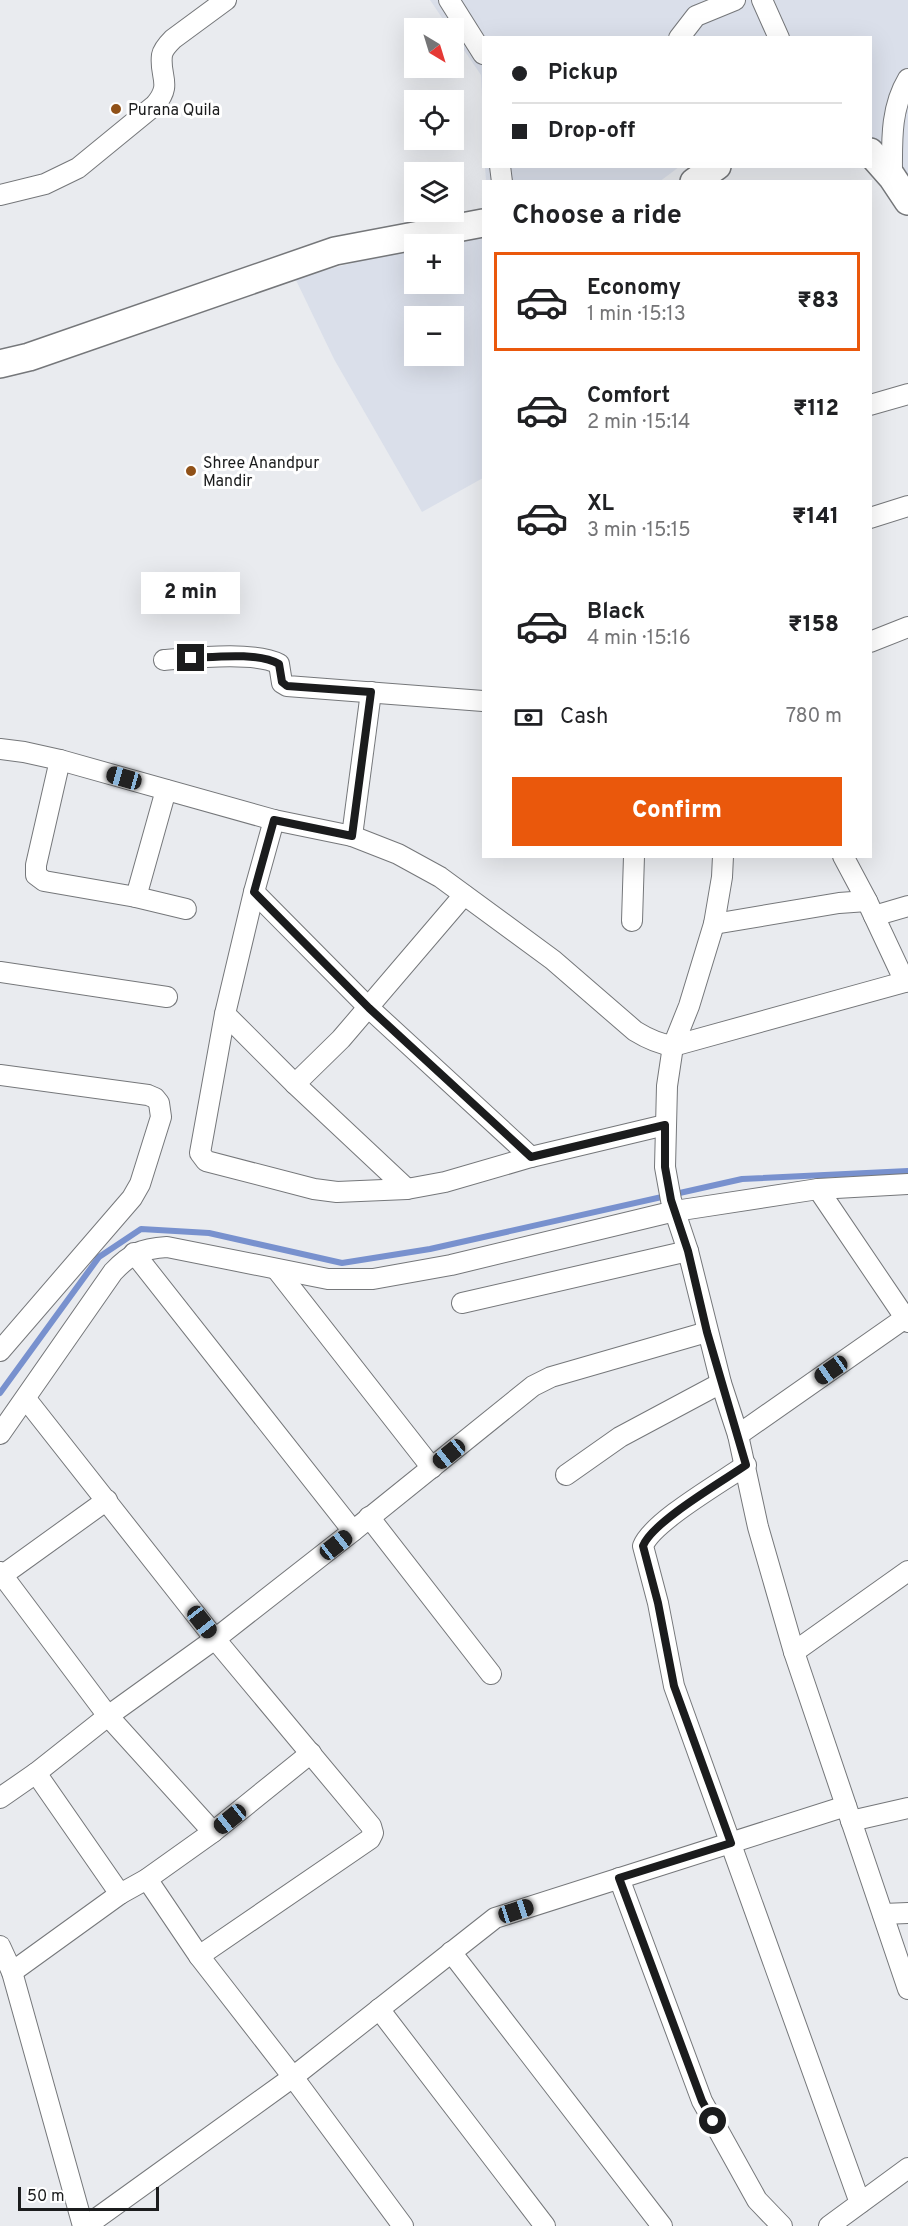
<!DOCTYPE html>
<html lang="en">
<head>
<meta charset="utf-8">
<style>
	body { margin:0; font-family:Overpass,sans-serif; background:#f2f2f2; color:#202124; height:100vh; display:flex; flex-direction:column; font-size:22px; white-space:nowrap }
	* { box-sizing:border-box; margin:0 }
	p { font-size:20px; color:#757577 }
	.icon { flex:none; width:33px; height:33px; fill:none; stroke:currentColor; stroke-width:2; stroke-linecap:round; stroke-linejoin:round }
	.map { position:relative; flex:1; overflow:hidden }
	.sheet { position:absolute; left:482px; top:180px; width:390px; height:678px; display:flex; flex-direction:column; background:#fff; border-radius:0px; box-shadow:0 6px 24px #0002 }
	.sheet>* { flex:none }
	.guide { position:absolute; left:482px; top:36px; width:390px; height:132px; border-radius:0px; box-shadow:0 6px 24px #0002; display:grid; align-content:center; height:132px; padding:0 30px; background:#fff }
	.needle { width:39px; rotate:142deg }
	.tools { position:absolute; left:404px; top:18px; display:grid; gap:12px }
	.tools a { display:grid; place-items:center; width:60px; height:60px; border-radius:0px; background:#fff; box-shadow:0 6px 24px #0002; font-size:30px }
	.scale { position:absolute; left:18px; bottom:15px; width:141px; box-sizing:border-box; padding-left:6px; border:3px solid #1b1c1d; border-top:0; font-size:16px; line-height:21px; white-space:nowrap; color:#1b1c1d; -webkit-text-stroke:4px #fff; paint-order:stroke }
	.end { position:absolute; width:27px; height:27px; margin:-14px; border:8px solid #1b1c1d; background:#fff; box-shadow:0 0 0 3px #fff }
	.from { border-radius:50% }
	.bubble { position:absolute; height:42px; border-radius:0px; background:#fff; box-shadow:0 6px 24px #0002; font-size:20px; font-weight:800; line-height:42px; text-align:center }
	.car { position:absolute; width:18px; height:36px; margin:-18px -9px; border-radius:8px; box-shadow:0 0 4px 2px #0007; background:linear-gradient(#222 24%,#8ab4d8 0 40%,#222 0 76%,#8ab4d8 0 86%,#222 0) }
	.guide b { display:flex; align-items:center; gap:21px; height:57px; font-size:22px }
	.guide b+b { border-top:2px solid #e0e0e0 }
	.guide i { width:15px; height:15px; background:#202124 }
	ul { padding:0; list-style:none }
	li { display:flex; align-items:center; gap:18px; height:99px; margin:0 12px 9px; padding:0 18px; border:3px solid transparent; border-radius:0px }
	li div { flex:1 }
	li b { display:block; font-size:22px }
	li em { font-style:normal; font-weight:800 }
	li.current { border-color:#ea580c }
	li>.icon { width:54px; height:54px; stroke-width:1.5 }
	h2 { padding:0 30px; font-size:27px; line-height:72px }
	.pay { display:flex; align-items:center; gap:15px; height:66px; padding:0 30px; font-size:22px }
	.pay p { margin-inline-start:auto }
	.action { display:flex; gap:12px; margin-top:auto; padding:12px 30px }
	.action a { flex:1; height:69px; border-radius:0px; background:#ea580c; color:#fff; font-size:24px; font-weight:800; line-height:69px; text-align:center }
	.map>svg:first-child { display:block }
	.built { fill:#dadfea; fill-rule:evenodd }
	.lines { fill:none; stroke-linecap:round; stroke-linejoin:round }
	.stream { stroke:#7891ce; stroke-width:6 }
	.street-casing { stroke:#75777a; stroke-width:22 }
	.secondary-casing { stroke:#75777a; stroke-width:30 }
	.street { stroke:#fff; stroke-width:20 }
	.secondary { stroke:#fff; stroke-width:27 }
	.route { stroke:#1b1c1d; stroke-width:8 }
	.poi-dot { fill:#905118; stroke:#fff; stroke-width:2 }
	.labels { text-anchor:middle; stroke-width:6; stroke-linejoin:round; paint-order:stroke }
	.poi-label { font-size:16px; fill:#1b1c1d; stroke:#fff; text-anchor:start }
</style>
</head>
<body>
<div class="map">
<svg width="908" height="2226" viewBox="0 0 908 2226">
	<rect width="100%" height="100%" fill="#e9ebef"/>
	<g class="built">
		<polygon points="430,0 908,0 908,193 870,136 870,38 483,38 483,118 481,75 453,34 453,28 449,28"/>
		<polygon points="485,167 679,167 659,182 486,181"/>
		<path d="M483,236V478L422,512L334,359L295,278L414,247V284H453V244H427ZM414,316H453V356H414Z"/>
	</g>
	<g class="lines">
		<polyline class="stream" points="0,1393 99,1257 141,1229 209,1233 342,1263 430,1249 742,1179 908,1171"/>
		<defs>
			<g id="street">
				<polyline points="449,0 483,54"/>
				<polyline points="762,0 779,38"/>
				<polyline points="679,38 696,16 735,0"/>
				<polyline points="500,166 502,182"/>
				<path d="M892,177C892,142 890,109 908,79"/>
				<path d="M0,195L45,184L78,168L155,105C173,84 159,77 162,55C163,49 169,43 173,39L226,0"/>
				<polyline points="870,405 908,394"/>
				<polyline points="870,518 908,506"/>
				<polyline points="870,642 908,627"/>
				<path d="M164,660C192,658 255,651 279,664L282,683L287,686L483,701"/>
				<path d="M0,749L24,752L60,760L274,820L352,836L398,854L440,877L553,960L635,1031C648,1039 659,1044 673,1046L908,981"/>
				<polyline points="60,760 36,865 36,875 44,881 136,897"/>
				<polyline points="166,790 136,897 186,909"/>
				<polyline points="274,820 254,892 225,1014 200,1153 206,1161 314,1189 337,1192 407,1189 445,1182 531,1157 665,1125"/>
				<polyline points="352,836 371,692"/>
				<polyline points="723,856 722,877 714,924 689,1006 673,1046 667,1086 665,1167 671,1200 688,1251 721,1383 738,1435 758,1527 794,1652 908,1989"/>
				<polyline points="843,856 867,901 905,982"/>
				<polyline points="254,892 369,1008 531,1157"/>
				<polyline points="874,916 908,906"/>
				<polyline points="632,921 634,856"/>
				<polyline points="714,924 839,903 867,901"/>
				<polyline points="0,972 167,997"/>
				<polyline points="225,1014 295,1084 407,1189"/>
				<polyline points="0,1075 148,1095 155,1098 159,1103 161,1117 140,1184 132,1198 0,1351"/>
				<polyline points="295,1084 341,1039 464,895"/>
				<polyline points="818,1189 908,1322"/>
				<polyline points="134,1253 353,1531"/>
				<polyline points="277,1270 432,1468"/>
				<polyline points="462,1303 688,1251"/>
				<polyline points="26,1399 215,1639 371,1826 373,1833 370,1839 199,1956"/>
				<path d="M0,1434L113,1272C131,1253 141,1249 167,1247L328,1279H373L451,1265L675,1211L818,1189L908,1184"/>
				<polyline points="738,1435 908,1316"/>
				<path d="M746,1465C722,1482 652,1522 643,1546L658,1603L674,1686L860,2203"/>
				<polyline points="566,1475 620,1437 721,1383"/>
				<polyline points="369,1517 491,1674"/>
				<polyline points="0,1572 108,1716 213,1832"/>
				<polyline points="0,1577 107,1500"/>
				<polyline points="794,1652 908,1571"/>
				<polyline points="36,1773 120,1894"/>
				<polyline points="0,1798 36,1773 108,1716 215,1639 353,1531 533,1386 551,1377 707,1332"/>
				<polyline points="851,1821 908,1808"/>
				<polyline points="619,1878 702,2101 757,2200 782,2226"/>
				<polyline points="147,1879 199,1956 293,2077 403,2226"/>
				<polyline points="883,1914 908,1913"/>
				<polyline points="0,1946 12,1972 83,2226"/>
				<polyline points="451,1952 662,2226"/>
				<polyline points="12,1972 120,1894 147,1879 213,1832 311,1753"/>
				<polyline points="379,2009 545,2226"/>
				<polyline points="86,2226 293,2077 495,1918 846,1806"/>
				<polyline points="829,2226 908,2168"/>
			</g>
			<g id="secondary">
				<polyline points="870,152 892,177 908,201"/>
				<polyline points="694,182 717,166"/>
				<polyline points="0,364 29,357 335,251 483,223"/>
			</g>
		</defs>
		<use href="#street" class="street-casing"/>
		<use href="#secondary" class="secondary-casing"/>
		<use href="#street" class="street"/>
		<use href="#secondary" class="secondary"/>
	</g>
	<g class="lines">
		<path class="route" d="M191,658C215,657 258,652 279,664L282,682L287,686L371,692L352,836L274,820L254,892L369,1008L531,1157L665,1125V1167L671,1200L688,1251L707,1332L746,1465C723,1481 652,1522 643,1546L658,1603L674,1686L731,1843L619,1878L702,2101L713,2121"/>
	</g>
	<g class="poi-dot">
		<circle cx="116" cy="109" r="6"/>
		<circle cx="191" cy="471" r="6"/>
	</g>
	<g class="labels">
		<g class="poi-label">
			<text x="128" y="115">Purana Quila</text>
			<text x="203" y="468">Shree Anandpur<tspan x="203" dy="18">Mandir</tspan></text>
		</g>
	</g>
</svg>
<div class="tools">
<a><svg class="needle" viewBox="-14 -14 28 28"><path d="M0-13l5 13h-10z" fill="#e53935"/><path d="M0 13l5-13h-10z" fill="#757577"/></svg></a>
<a><svg class="icon" aria-label="locate" viewBox="0 0 24 24"><circle cx="12" cy="12" r="6"/><path d="M12 2v4M12 18v4M2 12h4M18 12h4"/></svg></a>
<a><svg class="icon" aria-label="layers" viewBox="0 0 24 24"><path d="M12 4l9 5-9 5-9-5zM3 14l9 5 9-5"/></svg></a>
<a>+</a>
<a>−</a>
</div>
<div class="scale">50 m</div>
<i class="end from" style="left:713px;top:2121px"></i>
<i class="end" style="left:191px;top:658px"></i>
<div class="bubble" style="left:141px;top:572px;width:99px">2 min</div>
<i class="car" style="left:124px;top:778px;rotate:286deg"></i>
<i class="car" style="left:831px;top:1370px;rotate:235deg"></i>
<i class="car" style="left:449px;top:1454px;rotate:231deg"></i>
<i class="car" style="left:336px;top:1545px;rotate:52deg"></i>
<i class="car" style="left:202px;top:1622px;rotate:142deg"></i>
<i class="car" style="left:230px;top:1819px;rotate:231deg"></i>
<i class="car" style="left:516px;top:1911px;rotate:72deg"></i>
<div class="guide">
<b><i class="from"></i>Pickup</b>
<b><i></i>Drop-off</b>
</div>
<section class="sheet">
<h2>Choose a ride</h2>
<ul>
<li class="current"><svg class="icon" aria-label="car" viewBox="0 0 24 24"><path d="M5 17H2v-5l4-1 3-4h7l3 4 3 1v5h-3M9 17h6M6 11h13"/><circle cx="7" cy="17" r="2"/><circle cx="17" cy="17" r="2"/></svg><div><b>Economy</b><p>1 min · 15:13</p></div><em>₹83</em></li>
<li><svg class="icon" aria-label="car" viewBox="0 0 24 24"><path d="M5 17H2v-5l4-1 3-4h7l3 4 3 1v5h-3M9 17h6M6 11h13"/><circle cx="7" cy="17" r="2"/><circle cx="17" cy="17" r="2"/></svg><div><b>Comfort</b><p>2 min · 15:14</p></div><em>₹112</em></li>
<li><svg class="icon" aria-label="car" viewBox="0 0 24 24"><path d="M5 17H2v-5l4-1 3-4h7l3 4 3 1v5h-3M9 17h6M6 11h13"/><circle cx="7" cy="17" r="2"/><circle cx="17" cy="17" r="2"/></svg><div><b>XL</b><p>3 min · 15:15</p></div><em>₹141</em></li>
<li><svg class="icon" aria-label="car" viewBox="0 0 24 24"><path d="M5 17H2v-5l4-1 3-4h7l3 4 3 1v5h-3M9 17h6M6 11h13"/><circle cx="7" cy="17" r="2"/><circle cx="17" cy="17" r="2"/></svg><div><b>Black</b><p>4 min · 15:16</p></div><em>₹158</em></li>
</ul>
<div class="pay"><svg class="icon" aria-label="cash" viewBox="0 0 24 24"><path d="M3 7h18v10H3z"/><circle cx="12" cy="12" r="2"/></svg>Cash<p>780 m</p></div>
<div class="action"><a>Confirm</a></div>
</section>
</div>
</body>
</html>
